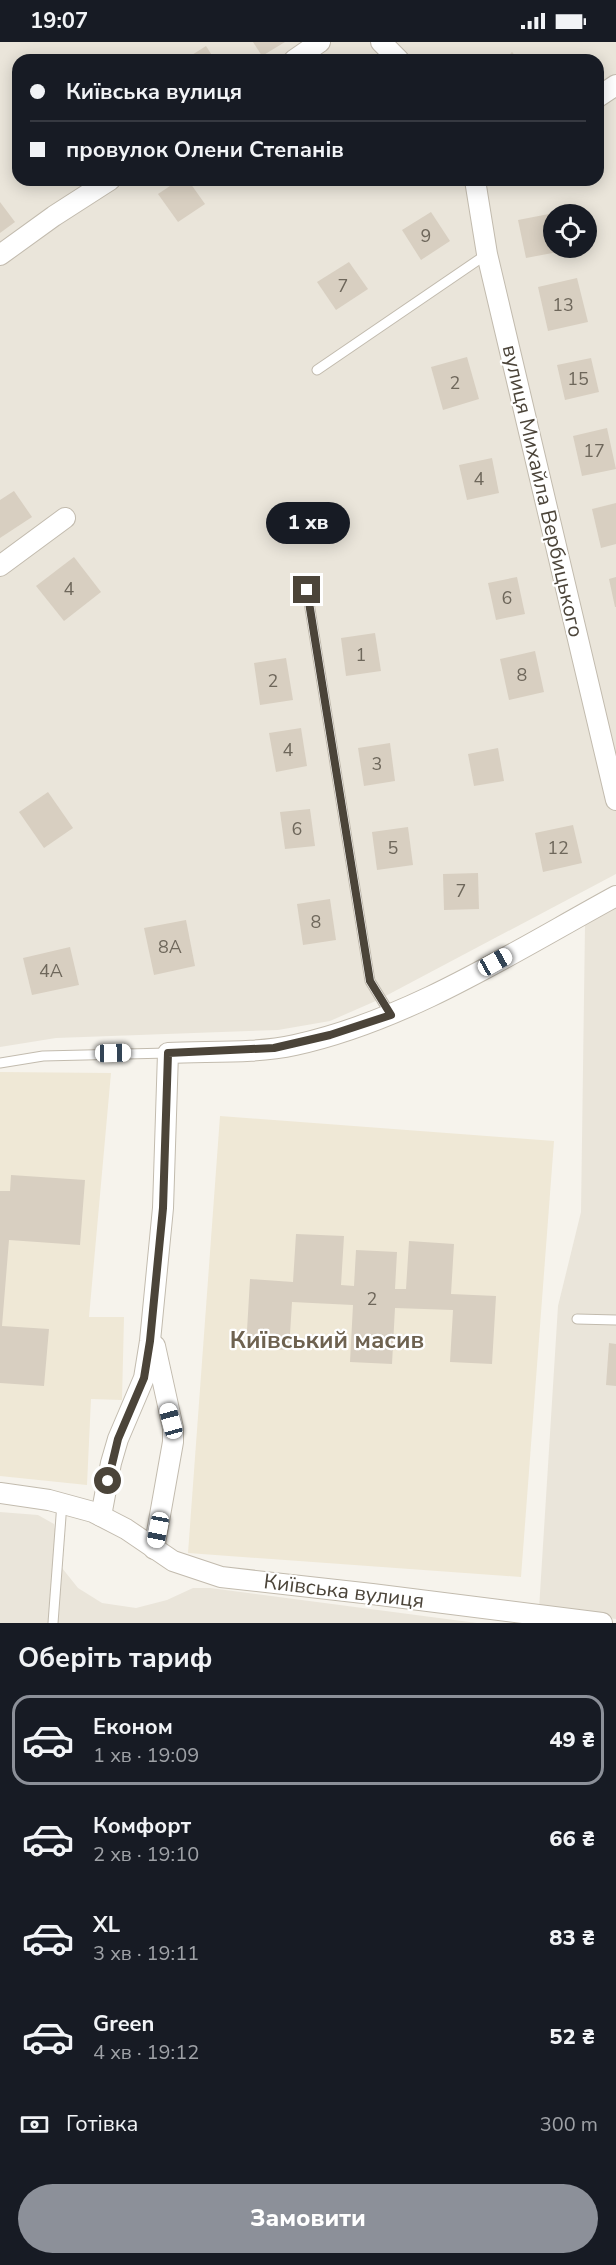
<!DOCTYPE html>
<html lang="uk">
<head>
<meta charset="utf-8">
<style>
	body { margin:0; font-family:"Nunito Sans",sans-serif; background:#242831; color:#f1f3f6; height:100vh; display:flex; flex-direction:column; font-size:22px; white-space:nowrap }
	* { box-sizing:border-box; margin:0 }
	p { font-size:20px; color:#9ea1a6 }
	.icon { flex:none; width:33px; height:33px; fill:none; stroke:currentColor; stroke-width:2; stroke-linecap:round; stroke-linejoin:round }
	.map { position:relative; height:1581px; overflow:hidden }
	.drawer { display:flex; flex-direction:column; background:#171b24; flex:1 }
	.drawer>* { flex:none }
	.banner { position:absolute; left:12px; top:12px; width:592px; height:132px; border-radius:18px; box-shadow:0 3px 15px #0003; display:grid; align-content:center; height:132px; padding:0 18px; background:#171b24 }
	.fabs { position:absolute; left:543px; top:162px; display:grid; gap:12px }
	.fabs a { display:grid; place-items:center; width:54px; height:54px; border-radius:50%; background:#171b24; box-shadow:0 3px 15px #0003; font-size:30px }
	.end { position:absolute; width:27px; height:27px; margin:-14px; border:8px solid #4b4439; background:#fff; box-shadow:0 0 0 3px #fff }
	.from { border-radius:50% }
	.bubble { position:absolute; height:42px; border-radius:21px; background:#171b24; box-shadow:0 3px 15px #0003; font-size:20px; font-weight:800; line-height:42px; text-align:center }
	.car { position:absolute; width:18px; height:36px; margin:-18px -9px; border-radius:8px; box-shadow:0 0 4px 2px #0007; background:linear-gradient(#fff 24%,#345 0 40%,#fff 0 76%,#345 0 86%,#fff 0) }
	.banner b { display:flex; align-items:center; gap:21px; height:57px; font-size:22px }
	.banner b+b { border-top:2px solid #363941 }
	.banner i { width:15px; height:15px; background:#f1f3f6 }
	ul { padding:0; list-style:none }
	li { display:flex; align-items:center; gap:18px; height:90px; margin:0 12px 9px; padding:0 6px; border:3px solid transparent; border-radius:18px }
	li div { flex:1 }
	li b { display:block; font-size:22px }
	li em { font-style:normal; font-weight:800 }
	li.on { border-color:#8c9099 }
	li>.icon { width:54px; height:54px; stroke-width:1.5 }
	h2 { padding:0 18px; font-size:27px; line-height:72px }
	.pay { display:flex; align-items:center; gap:15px; height:66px; padding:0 18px; font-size:22px }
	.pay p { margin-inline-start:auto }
	.action { display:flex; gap:12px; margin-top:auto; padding:12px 18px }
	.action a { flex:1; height:69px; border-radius:36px; background:#8c9099; color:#fff; font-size:24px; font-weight:800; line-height:69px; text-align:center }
	.status { display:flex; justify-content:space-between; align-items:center; height:42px; padding:0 30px; background:#171b24; direction:ltr }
	.status svg { height:16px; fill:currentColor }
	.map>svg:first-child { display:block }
	.residential { fill:#eae5da; fill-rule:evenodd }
	.education { fill:#efe8d6 }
	.building { fill:#d8cfc1 }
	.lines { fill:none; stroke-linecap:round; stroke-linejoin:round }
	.lane-casing { stroke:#c2bbae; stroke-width:11 }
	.street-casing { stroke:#c2bbae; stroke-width:22 }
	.lane { stroke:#fff; stroke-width:9 }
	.street { stroke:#fff; stroke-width:20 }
	.route { stroke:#4b4439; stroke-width:8 }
	.labels { text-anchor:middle; stroke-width:4.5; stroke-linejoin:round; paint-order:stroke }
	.number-label { font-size:18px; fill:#6e675b }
	.street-label { font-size:21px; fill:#4b4439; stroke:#fff }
	.quarter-label { font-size:24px; font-weight:bold; fill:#6e6250; stroke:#fff }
</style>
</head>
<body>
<div class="status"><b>19:07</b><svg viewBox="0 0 49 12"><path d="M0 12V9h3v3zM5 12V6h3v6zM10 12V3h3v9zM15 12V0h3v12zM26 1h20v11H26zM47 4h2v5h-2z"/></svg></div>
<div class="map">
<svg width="616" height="1581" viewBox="0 0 616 1581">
	<rect width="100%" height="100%" fill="#f6f3ec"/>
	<g class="residential">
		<path d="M0,0H616V832L378,958L330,979L278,988L56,996L0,1005ZM18,18H598V138H18ZM554,172H586V206H554Z"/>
		<polygon points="616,865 616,1577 539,1567 558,1264 581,1170 585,883"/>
		<polygon points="0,1470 38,1473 54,1482 62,1526 78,1546 102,1561 136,1566 167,1558 193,1546 210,1546 477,1581 0,1581"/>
	</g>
	<g class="education">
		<polygon points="0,1030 111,1031 89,1275 124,1275 122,1358 91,1357 87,1443 0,1434"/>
		<polygon points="220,1074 554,1099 521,1535 188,1511"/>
	</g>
	<g class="building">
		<polygon points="253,0 285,0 262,14"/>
		<polygon points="206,4 215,18 184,18"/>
		<polygon points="512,10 519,18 504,18"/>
		<polygon points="179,138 188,138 205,162 178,180 158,152"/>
		<polygon points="0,160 15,180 0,191"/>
		<polygon points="431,170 450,199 421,218 402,188"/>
		<polygon points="554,171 554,206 562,206 563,209 526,216 518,178"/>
		<polygon points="349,220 368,247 336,268 317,240"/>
		<polygon points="577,236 588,280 548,289 538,245"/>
		<polygon points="467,315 479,357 443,368 431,325"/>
		<polygon points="591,316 599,350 565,358 557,323"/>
		<polygon points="607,386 616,427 582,434 573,394"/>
		<polygon points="492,416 499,451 467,458 459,423"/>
		<polygon points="14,449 32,475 0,496 0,458"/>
		<polygon points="616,461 616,502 601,506 592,467"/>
		<polygon points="74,515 101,550 64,579 36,544"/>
		<polygon points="517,535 525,572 496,578 488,541"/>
		<polygon points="616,535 616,565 615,565 609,537"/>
		<polygon points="375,591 381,629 346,634 341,596"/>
		<polygon points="535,609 544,650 509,658 500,617"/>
		<polygon points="286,616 293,658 260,663 254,621"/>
		<polygon points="301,686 307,724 276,730 269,691"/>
		<polygon points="390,701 395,739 364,744 358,706"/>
		<polygon points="498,706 504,739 474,744 468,712"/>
		<polygon points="48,750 73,786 44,806 19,770"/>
		<polygon points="310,767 315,804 285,807 280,770"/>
		<polygon points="573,783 582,821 543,830 535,791"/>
		<polygon points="408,785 413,823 377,828 372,790"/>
		<polygon points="478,831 479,867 444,868 443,832"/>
		<polygon points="330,857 336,898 303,903 297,862"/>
		<polygon points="186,878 195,924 154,933 144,886"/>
		<polygon points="70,905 79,943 32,953 23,916"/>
		<polygon points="11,1133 85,1138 80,1203 9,1198 2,1284 49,1287 44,1344 0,1341 0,1149 10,1149"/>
		<polygon points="296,1192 344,1194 341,1243 354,1244 356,1208 397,1210 395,1247 406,1247 409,1199 454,1202 451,1252 496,1254 492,1322 450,1320 453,1268 395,1266 392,1322 350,1320 353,1263 292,1260 289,1308 246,1306 250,1237 293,1240"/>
		<polygon points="609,1301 616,1302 616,1344 606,1343"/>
	</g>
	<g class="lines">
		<defs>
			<g id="lane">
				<polyline points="317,328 487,212"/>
				<polyline points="307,548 370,939 391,973"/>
				<polyline points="0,1021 43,1014 168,1011"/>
				<polyline points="577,1277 616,1278"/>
				<polyline points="53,1581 62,1461"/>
			</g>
			<g id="street">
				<polyline points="381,0 399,18"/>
				<polyline points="294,18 320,0"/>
				<polyline points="598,55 616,43"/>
				<polyline points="475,138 487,212 616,758"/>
				<polyline points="0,213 54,174 110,138"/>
				<polyline points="0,524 65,476"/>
				<polyline points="0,1451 49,1458 93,1470 126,1487 173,1519 221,1535 372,1552 602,1581"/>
				<path d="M101,1474L111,1421L118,1397L144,1336L150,1299L163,1166L168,1011C210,1009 254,1012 295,1003C409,978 515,909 616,854"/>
				<polyline points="154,1507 173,1400 173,1386 155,1304"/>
			</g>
		</defs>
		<use href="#lane" class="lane-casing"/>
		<use href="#street" class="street-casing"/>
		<use href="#lane" class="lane"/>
		<use href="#street" class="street"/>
	</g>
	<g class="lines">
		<polyline class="route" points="108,1439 118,1397 144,1336 150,1299 163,1166 168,1011 274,1006 330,993 391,973 370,939 307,548"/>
	</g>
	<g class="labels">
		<g class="number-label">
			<text x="426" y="200">9</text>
			<text x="343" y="250">7</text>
			<text x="563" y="269">13</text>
			<text x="578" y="343">15</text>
			<text x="455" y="347">2</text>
			<text x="594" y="415">17</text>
			<text x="479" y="443">4</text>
			<text x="69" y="553">4</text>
			<text x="507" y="562">6</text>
			<text x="361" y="619">1</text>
			<text x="522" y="639">8</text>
			<text x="273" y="645">2</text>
			<text x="288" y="714">4</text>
			<text x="377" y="728">3</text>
			<text x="297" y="793">6</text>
			<text x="393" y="812">5</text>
			<text x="558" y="812">12</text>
			<text x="461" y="855">7</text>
			<text x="316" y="886">8</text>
			<text x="170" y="911">8А</text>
			<text x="51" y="935">4А</text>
			<text x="372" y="1263">2</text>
		</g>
		<g class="street-label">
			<text transform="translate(543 449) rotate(77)" y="7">вулиця Михайла Вербицького</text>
			<text transform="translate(344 1549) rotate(7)" y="7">Київська вулиця</text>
		</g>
		<g class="quarter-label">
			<text x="327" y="1306">Київський масив</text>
		</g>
	</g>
</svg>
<div class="fabs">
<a><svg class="icon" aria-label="locate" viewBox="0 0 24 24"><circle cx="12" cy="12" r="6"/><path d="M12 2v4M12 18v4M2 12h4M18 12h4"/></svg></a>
</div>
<i class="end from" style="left:108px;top:1439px"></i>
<i class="end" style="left:307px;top:548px"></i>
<div class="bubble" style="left:266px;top:460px;width:84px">1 хв</div>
<i class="car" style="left:495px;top:920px;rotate:61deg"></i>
<i class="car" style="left:113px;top:1011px;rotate:89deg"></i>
<i class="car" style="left:171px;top:1379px;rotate:345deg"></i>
<i class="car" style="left:158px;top:1488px;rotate:191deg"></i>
<div class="banner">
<b><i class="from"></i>Київська вулиця</b>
<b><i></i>провулок Олени Степанів</b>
</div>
</div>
<section class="drawer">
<h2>Оберіть тариф</h2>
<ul>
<li class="on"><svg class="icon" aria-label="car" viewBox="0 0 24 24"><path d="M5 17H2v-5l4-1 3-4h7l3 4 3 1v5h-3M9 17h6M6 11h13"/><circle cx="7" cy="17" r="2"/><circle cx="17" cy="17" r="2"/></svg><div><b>Економ</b><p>1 хв · 19:09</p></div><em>49 ₴</em></li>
<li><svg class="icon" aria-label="car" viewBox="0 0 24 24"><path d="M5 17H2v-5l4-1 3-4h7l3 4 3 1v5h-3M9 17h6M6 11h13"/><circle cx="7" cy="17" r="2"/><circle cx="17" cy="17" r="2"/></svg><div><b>Комфорт</b><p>2 хв · 19:10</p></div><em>66 ₴</em></li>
<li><svg class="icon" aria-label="car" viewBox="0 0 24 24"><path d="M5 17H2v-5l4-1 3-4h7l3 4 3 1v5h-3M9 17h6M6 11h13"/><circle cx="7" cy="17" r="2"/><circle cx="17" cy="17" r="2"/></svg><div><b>XL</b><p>3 хв · 19:11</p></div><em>83 ₴</em></li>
<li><svg class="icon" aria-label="car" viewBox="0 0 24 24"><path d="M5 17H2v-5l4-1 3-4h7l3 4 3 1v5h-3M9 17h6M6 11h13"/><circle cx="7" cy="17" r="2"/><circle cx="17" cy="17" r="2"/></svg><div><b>Green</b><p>4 хв · 19:12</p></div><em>52 ₴</em></li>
</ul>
<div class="pay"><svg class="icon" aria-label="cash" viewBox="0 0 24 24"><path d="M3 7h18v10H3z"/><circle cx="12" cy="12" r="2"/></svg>Готівка<p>300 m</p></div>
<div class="action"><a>Замовити</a></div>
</section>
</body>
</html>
